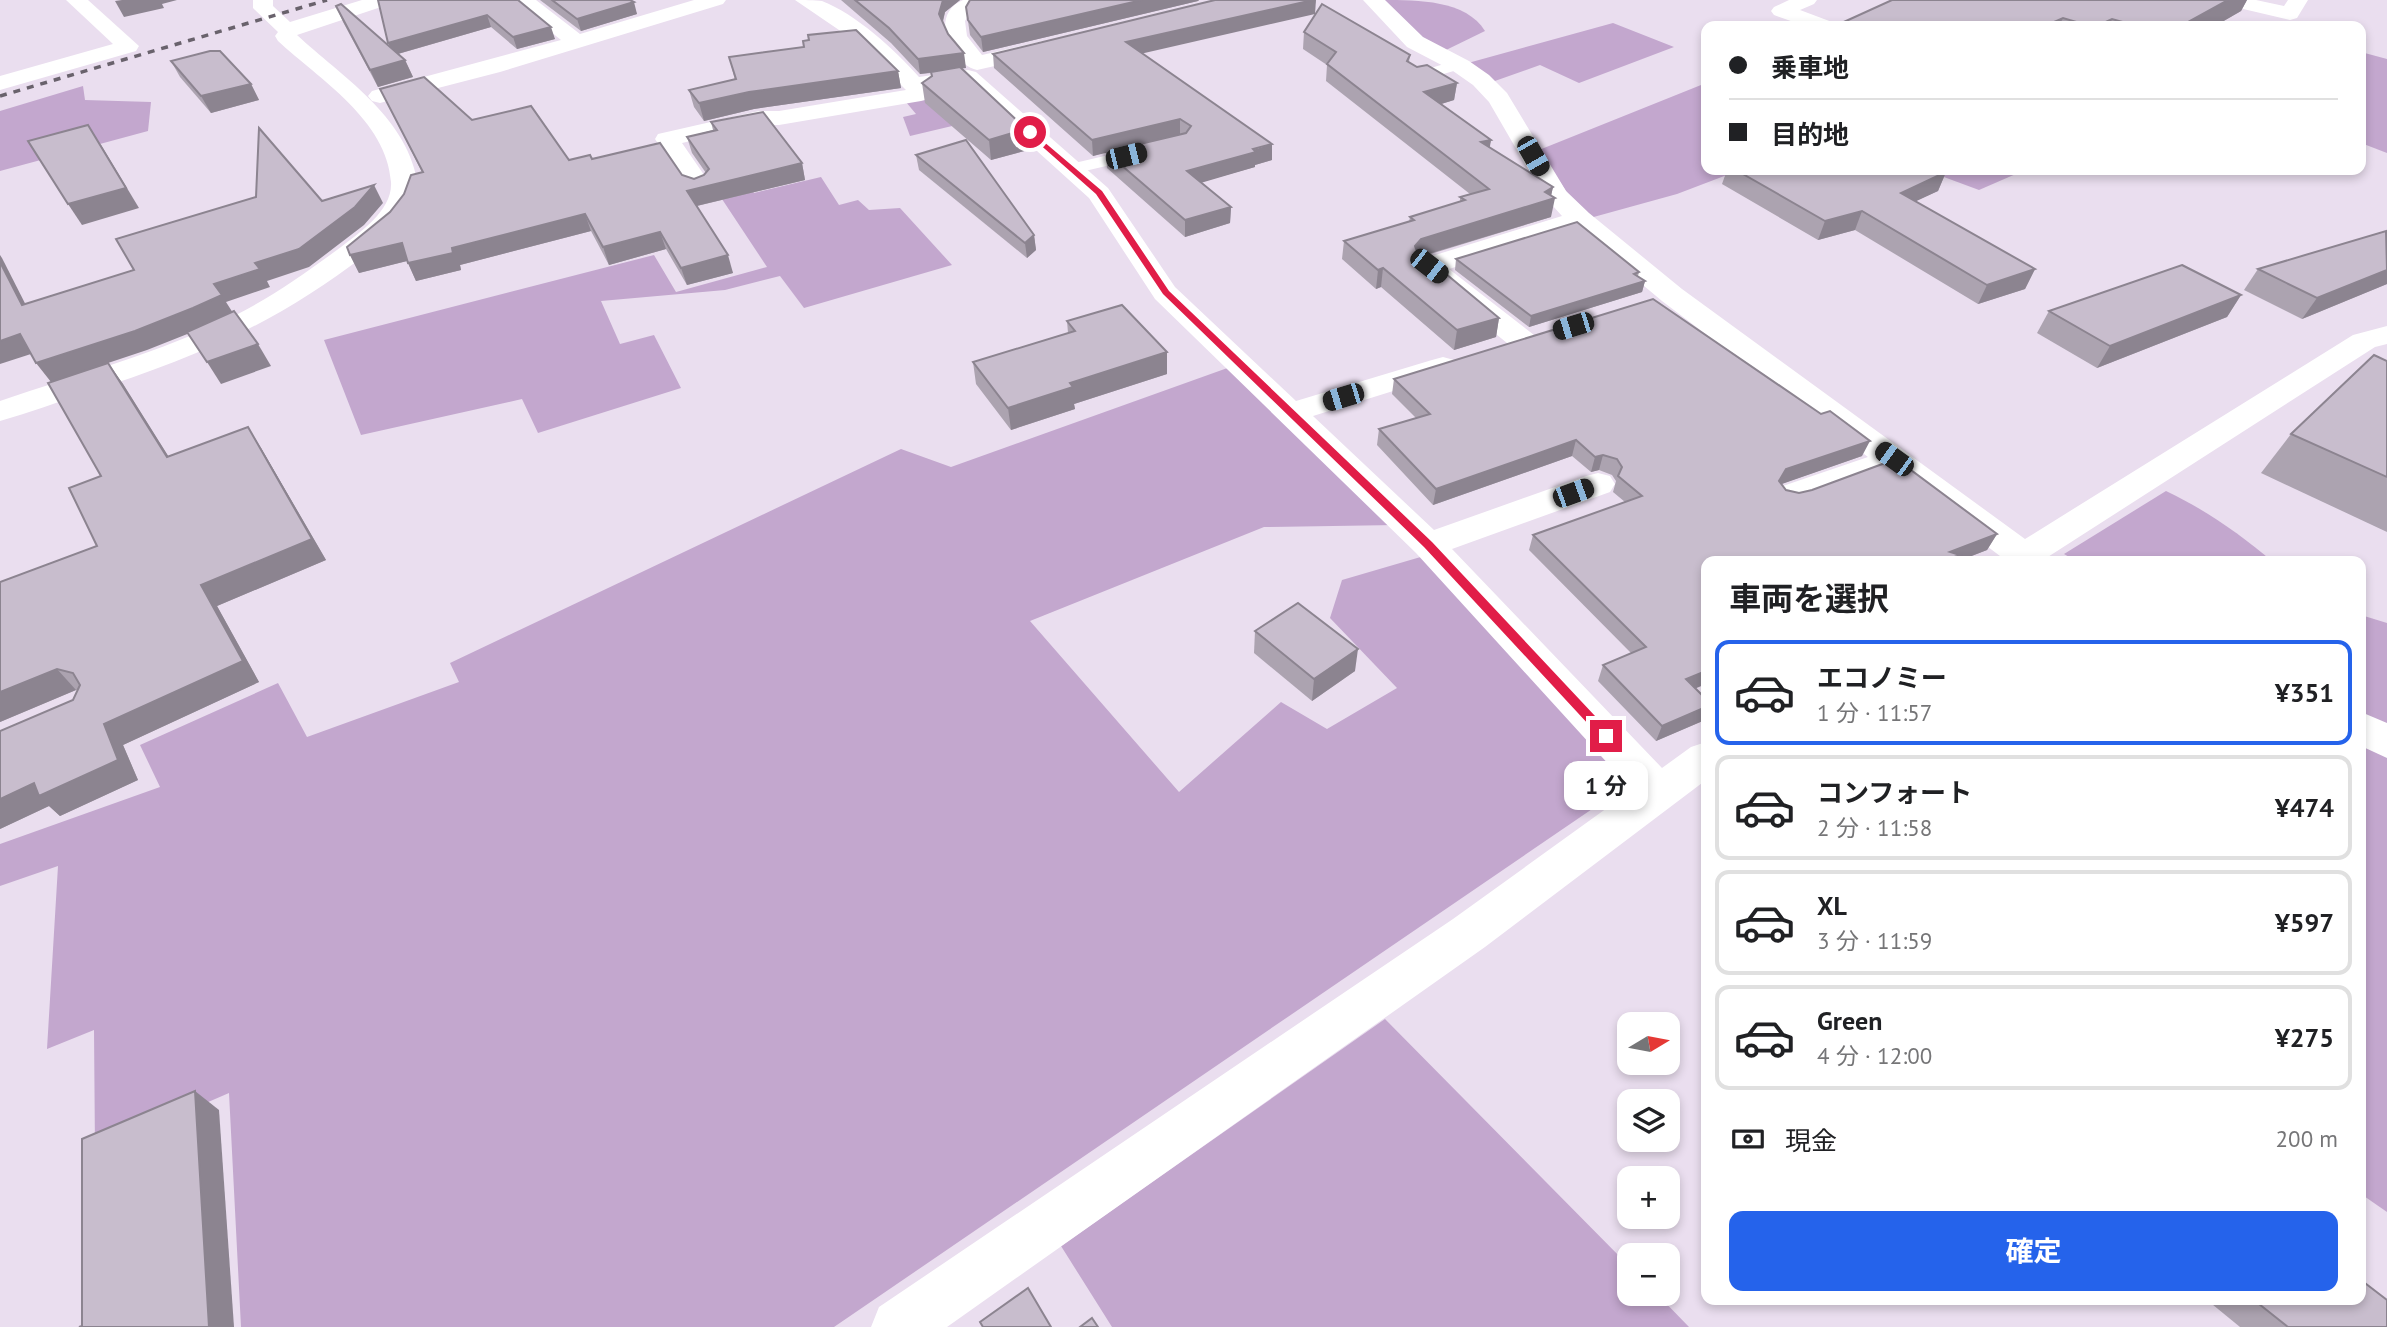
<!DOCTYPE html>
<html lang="ja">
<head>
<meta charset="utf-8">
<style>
	body { margin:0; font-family:"PT Sans","Noto Sans JP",sans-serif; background:#f2f2f2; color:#202124; height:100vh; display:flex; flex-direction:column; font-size:26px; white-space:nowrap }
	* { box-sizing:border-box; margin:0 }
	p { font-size:23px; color:#757577 }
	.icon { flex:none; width:38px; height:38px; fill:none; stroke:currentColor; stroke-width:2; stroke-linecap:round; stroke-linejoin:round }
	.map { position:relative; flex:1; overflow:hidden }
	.side { position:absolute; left:1701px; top:556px; width:665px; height:749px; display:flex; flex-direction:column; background:#fff; border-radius:14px; box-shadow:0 4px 10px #0003 }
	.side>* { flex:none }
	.banner { position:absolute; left:1701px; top:21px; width:665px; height:154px; border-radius:14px; box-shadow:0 4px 10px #0003; display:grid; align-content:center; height:154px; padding:0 28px; background:#fff }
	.needle { width:46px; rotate:80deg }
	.fabs { position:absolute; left:1617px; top:1012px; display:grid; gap:14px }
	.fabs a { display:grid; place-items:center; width:63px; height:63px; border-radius:14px; background:#fff; box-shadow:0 4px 10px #0003; font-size:35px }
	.end { position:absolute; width:32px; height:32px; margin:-16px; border:9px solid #e11d48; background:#fff; box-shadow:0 0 0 4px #fff }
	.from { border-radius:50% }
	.bubble { position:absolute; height:49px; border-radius:14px; background:#fff; box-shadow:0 4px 10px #0003; font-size:23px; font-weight:700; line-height:49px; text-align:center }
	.car { position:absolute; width:21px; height:42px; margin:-21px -10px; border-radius:9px; box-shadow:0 0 5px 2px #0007; background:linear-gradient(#222 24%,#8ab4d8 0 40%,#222 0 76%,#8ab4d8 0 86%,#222 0) }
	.banner b { display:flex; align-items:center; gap:24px; height:66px; font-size:26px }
	.banner b+b { border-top:2px solid #e0e0e0 }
	.banner i { width:18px; height:18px; background:#202124 }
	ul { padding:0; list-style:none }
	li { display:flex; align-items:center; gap:21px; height:105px; margin:0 14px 10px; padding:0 14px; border:4px solid #e0e0e0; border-radius:14px }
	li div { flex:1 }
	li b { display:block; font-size:26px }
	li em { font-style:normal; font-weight:700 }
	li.current { border-color:#2563eb }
	li>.icon { width:63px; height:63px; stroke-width:1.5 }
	h2 { padding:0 28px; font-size:32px; line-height:84px }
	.pay { display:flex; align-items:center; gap:18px; height:77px; padding:0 28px; font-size:26px }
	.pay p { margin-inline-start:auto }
	.button { display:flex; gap:14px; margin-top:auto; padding:14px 28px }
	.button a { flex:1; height:80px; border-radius:14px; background:#2563eb; color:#fff; font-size:28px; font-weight:700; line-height:80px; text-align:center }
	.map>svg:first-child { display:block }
	.green { fill:#c3a7ce }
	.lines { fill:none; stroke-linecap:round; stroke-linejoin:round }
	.service { fill:#fff; fill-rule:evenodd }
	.minor { fill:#fff; fill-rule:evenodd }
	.rail { stroke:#69626c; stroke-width:3.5; stroke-dasharray:7 7; stroke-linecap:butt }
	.wall { fill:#aca3b0 }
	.shaded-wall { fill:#8c8490 }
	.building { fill:#c8bdcd; stroke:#8c8490; stroke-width:2 }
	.route { fill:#e11d48 }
</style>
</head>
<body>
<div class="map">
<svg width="2387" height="1327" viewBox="0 0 2387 1327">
	<rect width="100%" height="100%" fill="#eadeef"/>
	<g class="green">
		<path d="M1383,0C1418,0 1466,0 1485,31L1444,51L1420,38Z"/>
		<polygon points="1613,23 1674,47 1579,83 1540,65 1492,82 1468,63"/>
		<polygon points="2361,52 2387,59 2387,153 2361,143"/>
		<polygon points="1706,83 1706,170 1740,170 1677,194 1590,218 1570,197 1539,150"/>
		<polygon points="83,86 85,100 151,102 148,131 0,171 0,111"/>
		<polygon points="971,91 990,117 910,136 903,117 916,114 906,102"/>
		<polygon points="1925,170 2025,170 1979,190"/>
		<polygon points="821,177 839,205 858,200 869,210 900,208 952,265 804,308 780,276 725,290 601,301 620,344 654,335 681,388 538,433 522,399 361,435 324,340 654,255 676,292 767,267 716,190 746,183 754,193"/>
		<polygon points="1233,366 1396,525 1264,527 1030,621 1179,792 1281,702 1327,729 1397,688 1330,618 1342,580 1424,556 1621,769 1620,790 834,1327 241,1327 229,1093 95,1151 94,1030 47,1049 58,866 0,886 0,844 160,787 140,745 278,683 307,737 459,682 450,663 901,449 951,467"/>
		<path d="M2166,491C2206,510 2240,534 2273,562H2078L2064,554Z"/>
		<polygon points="2361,615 2387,623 2387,730 2361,716"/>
		<polygon points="2361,738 2387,753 2387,1212 2361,1194"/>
		<polygon points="1385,1019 1629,1266 1629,1293 1656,1293 1689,1327 1112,1327 1061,1246"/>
	</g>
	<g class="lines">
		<g class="service">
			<polygon points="1458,60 1464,62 1466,65 1464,68 1416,82 1408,77 1410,74"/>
			<polygon points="1143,147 1152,152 1149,156 1072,174 1063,169 1066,165"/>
		</g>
		<g class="minor">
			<polygon points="66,0 88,0 139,46 136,51 0,90 0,76 113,44"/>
			<path d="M253,0H273V6L290,22L362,0H393L390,4L297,35C341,76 405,115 417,180C422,210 385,239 365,255C276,324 192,359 86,393C57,402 29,413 0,421V401C79,374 160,353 234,316C272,297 307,272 341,247C360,232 393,210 391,182C387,120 319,79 278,41L275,36L278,32L253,8Z"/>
			<polygon points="520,0 536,0 580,34 694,0 726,0 723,4 500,72 380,103 372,101 368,96 372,91 561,40 521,8 518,4"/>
			<path d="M795,0C803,0 815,0 822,1C856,14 895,50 919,77L968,70L976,72L1108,188L1175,287L1296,401L1432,360L1443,357L1454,360L1458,366L1454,372L1313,416L1434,530L1586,476L1598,473L1610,476L1615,484L1610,492L1452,549L1662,768L1691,747L1706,742V780L1485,947L947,1327H871L879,1307L1453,919L1632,790L1416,553L1155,299L1089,198L963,84L929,89L933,94L929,99L921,101L779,125H759L682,143L711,185L707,190L698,193L689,190L655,139L658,134L759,111H779L906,90L861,45Z"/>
			<path d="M963,0H1001L998,4L971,11L965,21L967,36L982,55L1043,41L1051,43L1054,48L1051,53L1043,55L977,70C949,63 929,14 963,0Z"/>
			<polygon points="1363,0 1385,0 1423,37 1469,61 1489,75 1507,93 1566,191 1589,213 1682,289 2025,539 2353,335 2387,326 2387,344 2375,347 2040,562 1996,562 2000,556 1889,472 1804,503 1792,506 1780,503 1775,495 1780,487 1868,457 1662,301 1576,229 1449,269 1534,335 1538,341 1534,347 1523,350 1512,347 1419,272 1415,266 1419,260 1562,216 1543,195 1489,102 1473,85 1453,71 1407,47"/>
			<polygon points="1789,0 1817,0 1814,4 1800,10 1832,22 1836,26 1805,26 1774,15 1771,11 1774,7"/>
			<polygon points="2219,0 2256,0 2284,6 2288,0 2308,0 2297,18 2290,20 2222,4"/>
			<polygon points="2361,712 2387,723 2387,758 2361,746"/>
		</g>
		<polyline class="rail" points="0,96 327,0"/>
	</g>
	<g class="wall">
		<polygon points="518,0 555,39 517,49 491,27 398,54 405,60 413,77 378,87 343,22 336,6 390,47"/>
		<polygon points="540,0 630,0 637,14 581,31"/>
		<polygon points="841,0 960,0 945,12 943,22 948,34 966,68 961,68 1028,150 991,160 925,103 922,83 932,76 931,73 920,74 891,43"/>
		<polygon points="970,0 1199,0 1198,1 983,52 970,35 966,7"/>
		<polygon points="1892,0 2247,0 2241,11 2215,26 1835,26"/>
		<polygon points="1304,32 1410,55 1409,62 1417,67 1457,83 1454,100 1441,104 1491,140 1489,148 1553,187 1551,196 1551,217 1424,256 1499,318 1496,337 1454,350 1381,287 1376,289 1342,259 1344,241 1409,222 1410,217 1460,202 1460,197 1470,194 1326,81 1327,65 1303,49"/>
		<polygon points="1142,53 1272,160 1255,165 1255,167 1201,182 1231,207 1230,223 1185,237 1107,168 1106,152 1093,156 994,68 993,54"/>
		<polygon points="729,57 898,71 901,88 754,109 704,121 694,107 689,90 735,80"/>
		<polygon points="171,61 251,84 259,100 211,113 180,77"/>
		<polygon points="380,89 472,120 569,160 592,159 694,179 704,175 706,173 692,153 687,137 713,130 711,122 802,163 805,180 697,206 733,273 687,285 666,249 609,265 591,231 460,265 461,270 416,281 407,261 359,273 350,255 390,212 422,172"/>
		<polygon points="916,155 1034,235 1036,250 1027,258 919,170"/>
		<polygon points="1727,170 1941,170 1946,172 1938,191 1915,201 2035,269 2025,289 1978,304 1855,230 1818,240 1722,184"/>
		<polygon points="2387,232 2387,284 2302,319 2244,290 2258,269"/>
		<polygon points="1456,259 1639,272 1638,276 1645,281 1642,292 1529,327 1455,270"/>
		<polygon points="2241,295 2227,317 2097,368 2037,333 2049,311"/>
		<polygon points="1067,321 1167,374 1074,404 1075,409 1011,430 976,384 973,362 1068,333"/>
		<polygon points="2387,361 2387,532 2261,473 2291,434"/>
		<polygon points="108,363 123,384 168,456 261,448 326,560 217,606 259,682 123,745 138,780 60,816 49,806 0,829 0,731 73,700 78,690 76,690 0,722 0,582 97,546"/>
		<polygon points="1394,379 1862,456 1781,484 1786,490 1997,534 1987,550 1956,562 1706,562 1695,688 1706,699 1706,717 1705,720 1656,741 1598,681 1603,665 1631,653 1529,550 1533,535 1625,502 1613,492 1616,481 1612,475 1599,470 1591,472 1572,456 1433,505 1377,445 1379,429 1416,418 1392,394"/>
		<polygon points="1255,631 1355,671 1312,701 1254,653"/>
		<polygon points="2207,1300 2361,1300 2387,1327 2240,1327"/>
	</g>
	<g class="shaded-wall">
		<polygon points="122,0 177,0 162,4 164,8 124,17 115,1"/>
		<polygon points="943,0 960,0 945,12 941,28 939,14"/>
		<polygon points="1142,0 1199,0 1198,1 983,52 981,37"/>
		<polygon points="1313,0 1316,0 1315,14 1127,57 1126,42"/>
		<polygon points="2228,0 2247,0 2241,11 2215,26 2181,26"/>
		<polygon points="634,2 637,14 581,31 577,19"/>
		<polygon points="487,15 491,27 394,55 388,43"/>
		<polygon points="2063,18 2059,26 2045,26"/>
		<polygon points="2112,19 2109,26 2097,26"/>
		<polygon points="551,27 555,39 517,49 513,37"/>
		<polygon points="964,53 966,68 920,74 918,59"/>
		<polygon points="405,60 413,77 378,87 370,70"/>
		<polygon points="898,71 901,88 754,109 704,121 699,103 749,92"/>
		<polygon points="1457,83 1454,100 1422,110 1424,92"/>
		<polygon points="251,84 259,100 211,113 201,96"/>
		<polygon points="1180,119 1180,135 1093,156 1092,140"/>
		<polygon points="1026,129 1028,150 991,160 989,140"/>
		<polygon points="1491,140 1488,158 1481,142"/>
		<polygon points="1272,144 1272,160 1255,165 1255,167 1187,187 1187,171"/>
		<polygon points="101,145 139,208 82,225 68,204"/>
		<polygon points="802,163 805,180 692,207 687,191"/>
		<polygon points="1946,172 1938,191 1893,212 1901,193"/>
		<polygon points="374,185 383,203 364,225 309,267 267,281 270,287 226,302 233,313 205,327 147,350 51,382 36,363 214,284 255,263"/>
		<polygon points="1553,187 1550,200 1555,198 1551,217 1418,257 1415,246 1421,239 1545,192"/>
		<polygon points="1231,207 1230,223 1185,237 1185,220"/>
		<polygon points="1862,211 1855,230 1818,240 1825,221"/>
		<polygon points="585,214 591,231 460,265 461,270 416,281 408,263 452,248"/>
		<polygon points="660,232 666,249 609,265 603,247"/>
		<polygon points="1034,235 1036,250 1027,258 1025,243"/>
		<polygon points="402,243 411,260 359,273 350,255"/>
		<polygon points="0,255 2,258 35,323 22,305 0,262"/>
		<polygon points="728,255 733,273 687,285 681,268"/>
		<polygon points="1383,268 1381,287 1376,289 1378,270"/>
		<polygon points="2035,269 2025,289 1978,304 1987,285"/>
		<polygon points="2387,270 2387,284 2302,319 2317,298"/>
		<polygon points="1645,281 1642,292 1529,327 1531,316"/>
		<polygon points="2241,295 2227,317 2097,368 2110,346"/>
		<polygon points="1499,318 1496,337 1454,350 1457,330"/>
		<polygon points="20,334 34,353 0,364 0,341"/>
		<polygon points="258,344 271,366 221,384 207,362"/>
		<polygon points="1167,352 1167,374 1074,404 1075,409 1011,430 1008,408 1070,383"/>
		<polygon points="108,363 123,384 182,478 167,457"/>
		<polygon points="248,427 261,448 326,560 217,606 259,682 123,745 138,780 60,816 49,806 0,829 0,799 104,724 201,585"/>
		<polygon points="1576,440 1572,456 1433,505 1436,489"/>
		<polygon points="1870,441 1862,456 1779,485 1779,481 1786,469"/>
		<polygon points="1603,455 1599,470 1591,472 1595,457"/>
		<polygon points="1997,534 1987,550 1956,562 1940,562 1950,552"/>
		<polygon points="1358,649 1355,671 1312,701 1314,679"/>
		<polygon points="57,669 76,690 0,722 0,692"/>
		<polygon points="1706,671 1706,684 1680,695 1686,679"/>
		<polygon points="1706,707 1706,717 1705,720 1656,741 1662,726"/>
		<polygon points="195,1091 219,1110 234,1327 209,1327"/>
	</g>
	<g class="building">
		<polygon points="378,0 518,0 551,27 513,37 487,15 388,43"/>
		<polygon points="552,0 630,0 634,2 577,19"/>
		<polygon points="855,0 943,0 939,14 948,34 964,53 918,59 889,28"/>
		<polygon points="970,0 1142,0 981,37 968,20 966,7"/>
		<polygon points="1215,0 1313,0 1126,42 1272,144 1253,149 1256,152 1187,171 1231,207 1185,220 1106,152 1186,133 1191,126 1180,119 1092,140 993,54"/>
		<polygon points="1892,0 2228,0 2181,26 2137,26 2112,19 2097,26 2090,26 2063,18 2045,26 1835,26"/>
		<polygon points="341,4 405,60 370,70 336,6"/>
		<polygon points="1322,4 1410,55 1407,61 1417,67 1427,65 1457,83 1424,92 1491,140 1481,142 1553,187 1545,192 1555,198 1421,239 1415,246 1416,249 1499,318 1457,330 1383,268 1378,270 1344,241 1414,220 1410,217 1465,200 1460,197 1489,189 1327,64 1336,52 1304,32"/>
		<polygon points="856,30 898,71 749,92 699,103 689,90 736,79 729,57 804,47 803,41 809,40 808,35"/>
		<polygon points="210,51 220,51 251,84 201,96 171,61"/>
		<polygon points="960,67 1026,129 989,140 922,83 932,76 931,72"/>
		<polygon points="424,77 472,120 531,106 569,160 590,155 592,159 660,143 682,175 694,179 704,175 709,169 687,137 717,130 711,122 763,112 802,163 687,191 728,255 681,268 660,232 603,247 585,214 452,248 453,253 408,263 402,243 350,255 347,247 390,212 404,194 411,175 423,172 380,89"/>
		<polygon points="88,125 126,188 68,204 28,141"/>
		<polygon points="259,128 322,201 374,185 355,207 299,249 255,263 260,269 214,284 222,295 193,308 135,331 36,363 20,334 0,341 0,262 22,305 134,270 116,239 256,197"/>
		<polygon points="966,140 1034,235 1025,243 916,155"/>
		<polygon points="1736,170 1941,170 1946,172 1901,193 2035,269 1987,285 1862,211 1825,221"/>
		<polygon points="1577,222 1639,272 1634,274 1645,281 1531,316 1456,259"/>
		<polygon points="2386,231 2387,270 2317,298 2258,269"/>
		<polygon points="2182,265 2241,295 2110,346 2049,311"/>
		<polygon points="1653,299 1821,414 1830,411 1870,441 1786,469 1779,481 1786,490 1799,493 1812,490 1896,459 1997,534 1950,552 1960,555 1940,562 1706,562 1706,671 1686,679 1706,699 1706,707 1662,726 1603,665 1646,647 1533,535 1642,496 1618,476 1622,467 1617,459 1603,455 1595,457 1576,440 1436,489 1379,429 1430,414 1394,379"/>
		<polygon points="1122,305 1167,352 1070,383 1073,387 1008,408 973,362 1075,331 1067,321"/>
		<polygon points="234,311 258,344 207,362 187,332"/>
		<polygon points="2374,355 2387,361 2387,477 2291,434"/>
		<polygon points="108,363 167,457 248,427 312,539 201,585 243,661 104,724 118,760 39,796 34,783 0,799 0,731 73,700 80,685 73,673 57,669 0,692 0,582 97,546 69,488 101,476 48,383"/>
		<polygon points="1298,603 1358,649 1314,679 1255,631"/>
		<polygon points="195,1091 209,1327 79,1327 82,1326 82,1139"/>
		<polygon points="2361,1280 2387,1300 2387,1327 2288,1327 2254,1300 2361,1300"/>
		<polygon points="1028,1288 1051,1327 983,1327 980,1322"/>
		<polygon points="1092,1318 1098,1327 1080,1327"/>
	</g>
	<polygon class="route" points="1030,130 1102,191 1169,291 1432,542 1610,732 1610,739 1602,739 1424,547 1163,294 1096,194 1028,134"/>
</svg>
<div class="fabs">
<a><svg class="needle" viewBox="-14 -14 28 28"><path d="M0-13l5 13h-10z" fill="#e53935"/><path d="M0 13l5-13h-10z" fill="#757577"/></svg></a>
<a><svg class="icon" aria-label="layers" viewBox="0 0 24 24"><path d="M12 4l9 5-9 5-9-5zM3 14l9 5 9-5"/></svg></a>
<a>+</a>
<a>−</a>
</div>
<i class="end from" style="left:1030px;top:132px"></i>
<i class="end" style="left:1606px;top:736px"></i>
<div class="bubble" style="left:1564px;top:761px;width:84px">1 分</div>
<i class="car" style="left:1126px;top:156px;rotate:76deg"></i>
<i class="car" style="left:1533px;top:156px;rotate:150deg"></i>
<i class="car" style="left:1429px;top:266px;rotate:128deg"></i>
<i class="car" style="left:1573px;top:326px;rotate:253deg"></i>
<i class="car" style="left:1343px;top:397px;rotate:253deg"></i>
<i class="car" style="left:1894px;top:459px;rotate:306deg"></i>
<i class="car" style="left:1573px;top:493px;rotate:70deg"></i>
<div class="banner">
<b><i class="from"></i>乗車地</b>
<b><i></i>目的地</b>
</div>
<section class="side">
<h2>車両を選択</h2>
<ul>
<li class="current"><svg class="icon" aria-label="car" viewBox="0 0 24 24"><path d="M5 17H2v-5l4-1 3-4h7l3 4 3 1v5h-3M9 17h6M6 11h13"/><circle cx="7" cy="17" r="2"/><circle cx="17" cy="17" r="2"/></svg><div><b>エコノミー</b><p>1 分 · 11:57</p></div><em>¥351</em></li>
<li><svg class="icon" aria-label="car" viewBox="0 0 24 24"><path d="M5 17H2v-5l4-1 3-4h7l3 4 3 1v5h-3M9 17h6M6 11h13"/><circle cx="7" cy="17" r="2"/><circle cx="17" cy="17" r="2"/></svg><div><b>コンフォート</b><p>2 分 · 11:58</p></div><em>¥474</em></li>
<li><svg class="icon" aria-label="car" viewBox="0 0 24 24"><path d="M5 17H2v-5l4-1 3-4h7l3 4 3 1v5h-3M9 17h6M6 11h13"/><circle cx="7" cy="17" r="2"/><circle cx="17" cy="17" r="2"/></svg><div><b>XL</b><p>3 分 · 11:59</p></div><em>¥597</em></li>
<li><svg class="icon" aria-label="car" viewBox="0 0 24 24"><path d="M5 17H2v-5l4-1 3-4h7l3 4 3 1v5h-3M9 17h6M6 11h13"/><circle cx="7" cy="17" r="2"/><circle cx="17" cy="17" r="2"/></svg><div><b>Green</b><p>4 分 · 12:00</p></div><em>¥275</em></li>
</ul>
<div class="pay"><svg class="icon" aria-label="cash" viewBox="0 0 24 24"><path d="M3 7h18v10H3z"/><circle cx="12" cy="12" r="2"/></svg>現金<p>200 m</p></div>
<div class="button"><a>確定</a></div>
</section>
</div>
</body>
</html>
